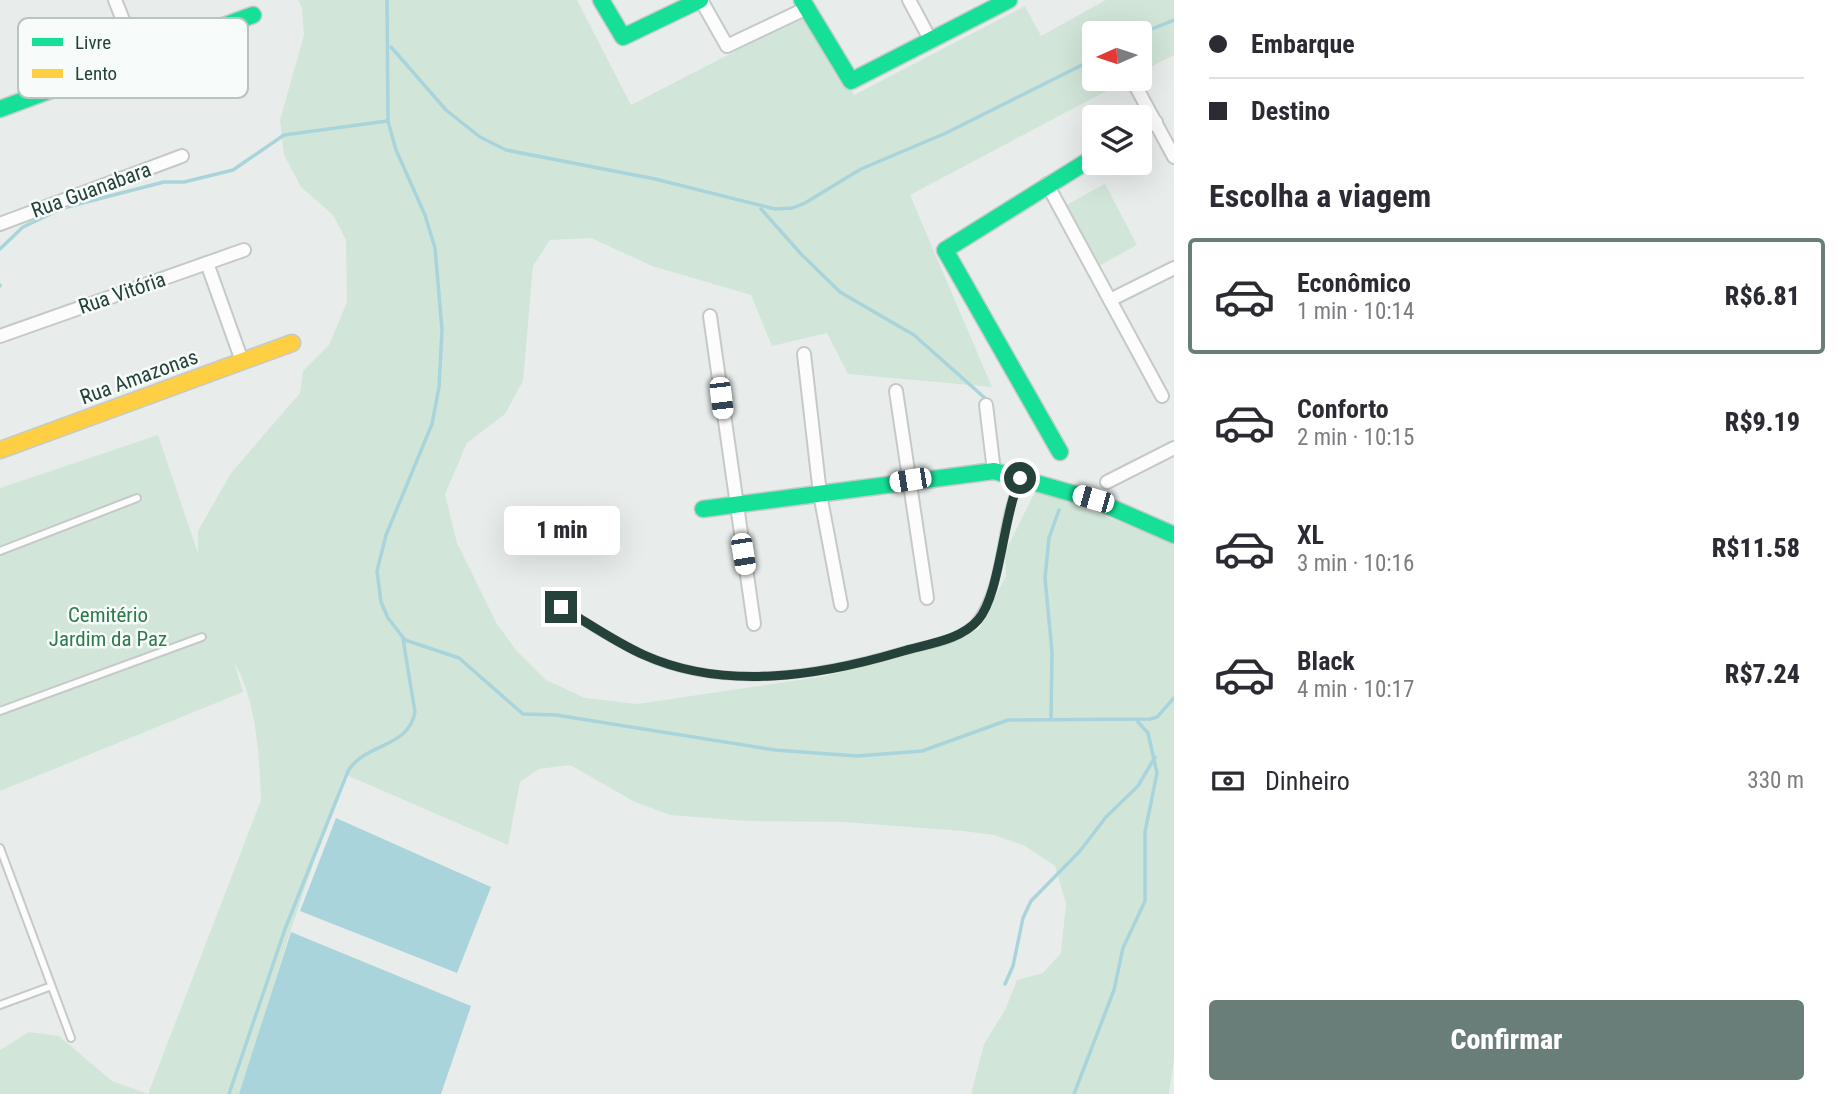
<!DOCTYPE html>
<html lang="pt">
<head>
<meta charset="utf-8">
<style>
	body { margin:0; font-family:"Roboto Condensed",sans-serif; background:#f2f2f3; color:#2b2b33; height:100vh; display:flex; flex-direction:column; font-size:26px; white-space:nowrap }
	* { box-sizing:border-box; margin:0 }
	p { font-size:23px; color:#7c7c81 }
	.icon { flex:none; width:38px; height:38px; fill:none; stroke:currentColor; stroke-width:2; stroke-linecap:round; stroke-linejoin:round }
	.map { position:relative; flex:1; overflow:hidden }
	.sheet { display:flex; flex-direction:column; background:#fff; width:665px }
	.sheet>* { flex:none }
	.banner { display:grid; align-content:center; height:154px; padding:0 35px; background:#fff }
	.needle { width:46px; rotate:267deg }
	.buttons { position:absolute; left:1082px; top:21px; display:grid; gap:14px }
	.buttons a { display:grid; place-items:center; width:70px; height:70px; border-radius:7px; background:#fff; box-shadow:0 7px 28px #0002; font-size:35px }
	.end { position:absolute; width:32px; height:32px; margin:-16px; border:9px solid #24423a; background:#fff; box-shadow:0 0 0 4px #fff }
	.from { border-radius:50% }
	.bubble { position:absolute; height:49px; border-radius:7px; background:#fff; box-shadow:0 7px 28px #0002; font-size:23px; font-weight:800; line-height:49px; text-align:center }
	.car { position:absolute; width:21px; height:42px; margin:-21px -10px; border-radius:9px; box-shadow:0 0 5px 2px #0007; background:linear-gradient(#fff 24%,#345 0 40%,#fff 0 76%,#345 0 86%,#fff 0) }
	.banner b { display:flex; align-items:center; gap:24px; height:66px; font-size:26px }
	.banner b+b { border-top:2px solid #e1e1e2 }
	.banner i { width:18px; height:18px; background:#2b2b33 }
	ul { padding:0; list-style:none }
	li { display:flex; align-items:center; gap:21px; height:116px; margin:0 14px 10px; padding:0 21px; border:4px solid transparent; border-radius:7px }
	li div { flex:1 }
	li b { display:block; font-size:26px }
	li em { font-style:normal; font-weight:800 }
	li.current { border-color:#697e78 }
	li>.icon { width:63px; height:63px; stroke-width:1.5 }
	h2 { padding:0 35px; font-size:32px; line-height:84px }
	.pay { display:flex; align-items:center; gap:18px; height:77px; padding:0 35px; font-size:26px }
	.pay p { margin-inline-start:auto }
	.primary-button { display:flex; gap:14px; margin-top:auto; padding:14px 35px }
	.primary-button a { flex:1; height:80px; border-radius:7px; background:#697e78; color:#fff; font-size:28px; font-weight:800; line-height:80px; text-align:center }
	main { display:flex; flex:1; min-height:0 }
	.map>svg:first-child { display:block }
	.green { fill:#d1e6d8 }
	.water { fill:#a9d4db }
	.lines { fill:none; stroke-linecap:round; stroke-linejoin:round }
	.stream { stroke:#a9d4db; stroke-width:3.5 }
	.lane-casing { stroke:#c5cac8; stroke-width:10 }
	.street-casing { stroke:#c5cac8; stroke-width:16 }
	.fast-casing { stroke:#c3cbc8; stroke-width:19 }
	.slow-casing { stroke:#c3cbc8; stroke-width:19 }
	.lane { stroke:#fcfcfc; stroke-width:6 }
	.street { stroke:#fcfcfc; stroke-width:12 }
	.fast { stroke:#16e098; stroke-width:16 }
	.slow { stroke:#ffcf43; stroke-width:16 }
	.route { stroke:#24423a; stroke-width:9 }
	.labels { text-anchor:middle; stroke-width:5; stroke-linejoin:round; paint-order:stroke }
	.street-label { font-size:21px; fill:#24423a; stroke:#f7fbf9 }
	.park-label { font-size:21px; fill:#2d7a4b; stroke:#f7fbf9 }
	.key { fill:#f7fbf9; stroke:#b8c4c0; stroke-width:2 }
	.key-label { font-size:19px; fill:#24423a }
</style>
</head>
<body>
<main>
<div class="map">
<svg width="1174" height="1094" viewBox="0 0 1174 1094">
	<rect width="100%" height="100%" fill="#e8edeb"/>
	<g class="green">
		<path d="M298,0H577L631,105L807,14L854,95L1025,6L1041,36L1106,0H1174V55L1139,73V33H1094V79H1129L910,195L992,387L848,374L827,333L772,346L751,295L652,266L591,238L550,240L533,266L523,381L505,414L467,443L445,494L457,543L497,624L516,650L546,680L585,698L637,704L826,676L979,629L1006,576L1005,552L1036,490L1174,543V1059L1169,1094H971L984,1044L1005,1010L1017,980L1043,973L1061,953L1066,904L1055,866L1025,846L994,835L963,831L843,822L747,821L670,815L635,802L570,765L539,769L520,782L508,845L344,774L288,938L241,1094H0V1050L29,1032L59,1036L112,1081L148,1094L261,800C259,755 257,702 234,662L243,692L0,791V488L158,435L198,553V531L231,473L300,393L303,371L329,345L347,302L346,240L333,215L301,187L284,155L280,120L304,35L302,8Z"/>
		<polygon points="1105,184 1137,245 1099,266 1066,205"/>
	</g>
	<g class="water">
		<polygon points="336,818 491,887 457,973 300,911"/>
		<polygon points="291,932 471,1006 441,1094 239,1094"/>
	</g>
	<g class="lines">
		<g class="stream">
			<polyline points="387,0 388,121 396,150 425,215 435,248 442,330 439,387 432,424 386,535 377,571 381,602 388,618 405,640 459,658 523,714 556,715 775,750 857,756 922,751 1008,720 1150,719 1157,717 1174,698"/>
			<polyline points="1139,34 1174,20"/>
			<polyline points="391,47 446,110 480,137 506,150 655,179 775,209 793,208 805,203 861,169 946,133 1094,59"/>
			<polyline points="761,209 801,254 840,292 914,335 986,399"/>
			<polyline points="0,249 23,227 63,208 164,182 184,182 233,170 284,135 387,121"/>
			<polyline points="0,285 0,286"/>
			<polyline points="1051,718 1052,652 1045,578 1049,538 1059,510"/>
			<polyline points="1005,984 1013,966 1023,918 1031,901 1080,851 1106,817 1138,786 1155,757"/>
			<path d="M229,1094L285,929L348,771C366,742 408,749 415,712L403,639"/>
			<polyline points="1074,1094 1114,990 1123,948 1145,901 1145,832 1157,773 1148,733 1138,722"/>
		</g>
		<defs>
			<g id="lane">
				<polyline points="0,551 137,498"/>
				<path d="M560,607C588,623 615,642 644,655C725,692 821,675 903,651C928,644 965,640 979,617C1005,577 999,523 1020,480"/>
				<polyline points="0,711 202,637"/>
				<polyline points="0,848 71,1038"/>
				<polyline points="0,1005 49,987"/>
			</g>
			<g id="street">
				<polyline points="115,0 138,58"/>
				<polyline points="701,0 727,46 807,8"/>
				<polyline points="909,0 931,41"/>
				<polyline points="1134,83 1174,157"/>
				<polyline points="1139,131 1156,122"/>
				<polyline points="1047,184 1162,396"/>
				<polyline points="0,224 182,156"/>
				<polyline points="207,263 242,361"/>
				<polyline points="1110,300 1174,268"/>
				<polyline points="710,316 754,624"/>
				<polyline points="0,336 244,250"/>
				<polyline points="804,354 820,494 841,605"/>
				<polyline points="896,391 927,598"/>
				<polyline points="986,405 994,471"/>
				<polyline points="1107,482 1174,448"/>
			</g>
			<g id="fast">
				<polyline points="601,0 623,37 700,0"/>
				<polyline points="802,0 851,81 1009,0"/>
				<polyline points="0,109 253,15"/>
				<polyline points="1060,452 945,250 1094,157"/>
				<polyline points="703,509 994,471 1092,499 1174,535"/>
			</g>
			<polyline id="slow" points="0,450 292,343"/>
		</defs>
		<use href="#lane" class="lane-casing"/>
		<use href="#street" class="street-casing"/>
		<use href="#fast" class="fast-casing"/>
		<use href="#slow" class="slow-casing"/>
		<use href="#lane" class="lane"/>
		<use href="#street" class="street"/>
		<use href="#fast" class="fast"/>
		<use href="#slow" class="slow"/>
	</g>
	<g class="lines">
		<path class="route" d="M561,607C588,623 615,642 644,655C724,691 819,676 900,652C925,644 960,641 978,620C1000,595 1003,516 1020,478"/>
	</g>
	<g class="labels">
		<g class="street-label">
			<text transform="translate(91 190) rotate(-20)" y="7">Rua Guanabara</text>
			<text transform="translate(122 293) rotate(-19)" y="7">Rua Vitória</text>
			<text transform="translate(139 377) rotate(-20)" y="7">Rua Amazonas</text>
		</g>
		<g class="park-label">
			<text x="108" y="622">Cemitério<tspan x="108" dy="24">Jardim da Paz</tspan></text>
		</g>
	</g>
	<rect x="18" y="18" width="230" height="80" rx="10" class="key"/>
	<rect x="32" y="38" width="31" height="8" fill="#16e098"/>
	<rect x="32" y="69" width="31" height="9" fill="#ffcf43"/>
	<g class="key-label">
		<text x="75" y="49">Livre</text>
		<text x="75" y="80">Lento</text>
	</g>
</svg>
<div class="buttons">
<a><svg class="needle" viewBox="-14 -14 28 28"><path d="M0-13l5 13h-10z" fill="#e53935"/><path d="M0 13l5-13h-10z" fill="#7c7c81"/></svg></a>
<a><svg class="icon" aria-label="layers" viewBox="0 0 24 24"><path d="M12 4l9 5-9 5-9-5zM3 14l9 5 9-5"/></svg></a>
</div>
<i class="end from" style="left:1020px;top:478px"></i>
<i class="end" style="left:561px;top:607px"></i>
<div class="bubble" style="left:504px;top:506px;width:116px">1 min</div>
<i class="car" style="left:721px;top:398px;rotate:173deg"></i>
<i class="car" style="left:910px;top:480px;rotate:261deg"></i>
<i class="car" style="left:1093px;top:499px;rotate:286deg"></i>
<i class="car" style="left:743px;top:554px;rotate:171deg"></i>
</div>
<section class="sheet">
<div class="banner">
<b><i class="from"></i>Embarque</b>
<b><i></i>Destino</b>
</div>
<h2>Escolha a viagem</h2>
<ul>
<li class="current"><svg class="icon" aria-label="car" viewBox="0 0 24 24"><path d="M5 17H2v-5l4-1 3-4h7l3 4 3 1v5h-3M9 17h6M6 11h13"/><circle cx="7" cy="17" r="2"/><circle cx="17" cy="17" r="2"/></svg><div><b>Econômico</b><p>1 min · 10:14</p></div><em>R$6.81</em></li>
<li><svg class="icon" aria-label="car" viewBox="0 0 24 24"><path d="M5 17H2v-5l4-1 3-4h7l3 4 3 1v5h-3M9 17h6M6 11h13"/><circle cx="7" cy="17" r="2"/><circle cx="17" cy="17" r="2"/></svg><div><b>Conforto</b><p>2 min · 10:15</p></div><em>R$9.19</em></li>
<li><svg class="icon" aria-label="car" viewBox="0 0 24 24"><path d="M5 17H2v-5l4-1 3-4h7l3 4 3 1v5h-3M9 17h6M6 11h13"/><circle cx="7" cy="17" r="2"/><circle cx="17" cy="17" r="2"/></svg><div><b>XL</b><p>3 min · 10:16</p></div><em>R$11.58</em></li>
<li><svg class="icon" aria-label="car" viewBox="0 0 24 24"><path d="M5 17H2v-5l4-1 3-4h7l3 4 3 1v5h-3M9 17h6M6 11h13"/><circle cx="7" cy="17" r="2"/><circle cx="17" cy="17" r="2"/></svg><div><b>Black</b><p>4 min · 10:17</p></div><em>R$7.24</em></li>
</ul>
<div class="pay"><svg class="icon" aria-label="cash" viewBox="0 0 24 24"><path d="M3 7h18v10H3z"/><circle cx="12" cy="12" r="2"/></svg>Dinheiro<p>330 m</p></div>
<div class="primary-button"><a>Confirmar</a></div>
</section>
</main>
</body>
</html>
